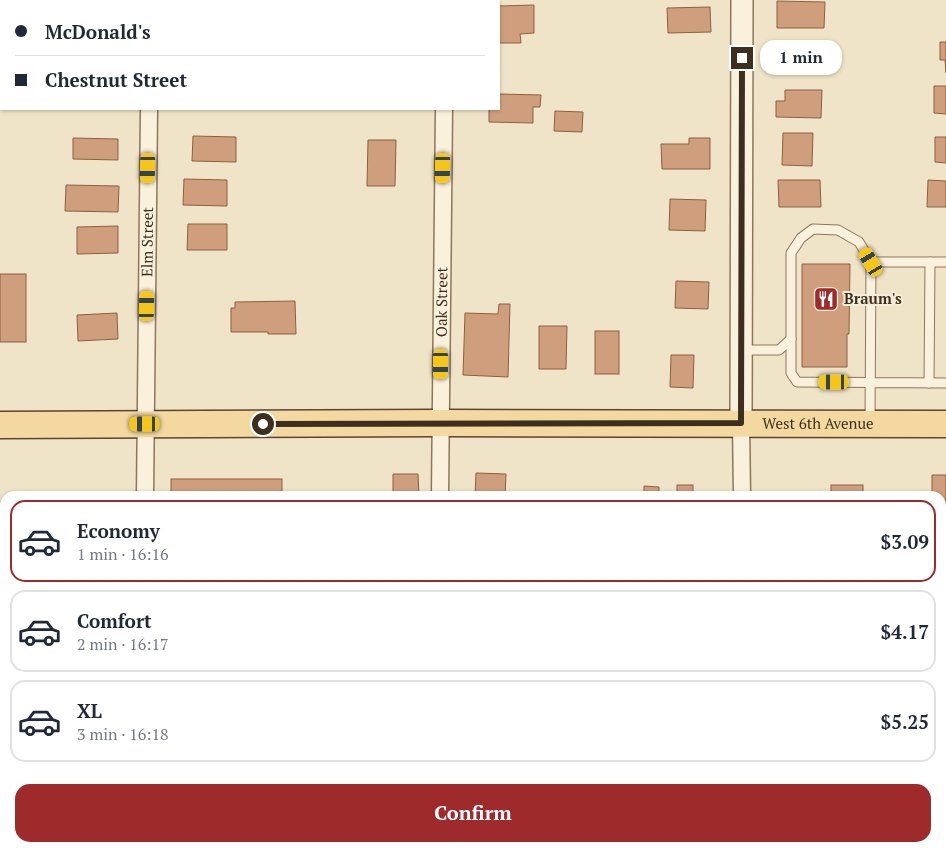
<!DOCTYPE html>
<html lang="en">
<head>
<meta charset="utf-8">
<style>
	body { margin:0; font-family:"PT Serif",serif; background:#f6f6f7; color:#1f2937; height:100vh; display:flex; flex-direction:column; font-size:19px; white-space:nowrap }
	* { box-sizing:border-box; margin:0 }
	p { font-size:16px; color:#747a83 }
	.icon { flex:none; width:28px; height:28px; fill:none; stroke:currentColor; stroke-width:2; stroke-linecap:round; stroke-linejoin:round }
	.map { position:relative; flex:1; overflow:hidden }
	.sheet { position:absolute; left:0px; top:491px; width:946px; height:361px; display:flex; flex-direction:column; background:#fff; border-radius:15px 15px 0 0; box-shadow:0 1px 4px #0004 }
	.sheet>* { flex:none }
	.top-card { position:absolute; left:0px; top:0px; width:500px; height:110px; box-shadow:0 1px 4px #0004; display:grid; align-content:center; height:110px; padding:0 15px; background:#fff }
	.end { position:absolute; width:22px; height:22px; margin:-11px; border:6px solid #3d2e20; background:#fff; box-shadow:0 0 0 2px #fff }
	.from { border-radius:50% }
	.bubble { position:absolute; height:35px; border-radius:15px; background:#fff; box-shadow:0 1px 4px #0004; font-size:16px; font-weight:700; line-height:35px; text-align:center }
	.car { position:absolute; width:15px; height:30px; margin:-15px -8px; border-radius:6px; box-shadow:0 0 4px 1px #0007; background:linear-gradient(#f5c518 24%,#345 0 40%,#f5c518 0 76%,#345 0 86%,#f5c518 0) }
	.top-card b { display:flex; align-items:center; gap:18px; height:48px; font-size:19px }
	.top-card b+b { border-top:1px solid #e0e1e3 }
	.top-card i { width:12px; height:12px; background:#1f2937 }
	ul { padding:9px 0 0; list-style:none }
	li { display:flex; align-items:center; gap:15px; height:82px; margin:0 10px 8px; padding:0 5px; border:2px solid #e0e1e3; border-radius:15px }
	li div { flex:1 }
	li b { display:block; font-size:19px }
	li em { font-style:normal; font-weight:700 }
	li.active { border-color:#9e2a2b }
	li>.icon { width:45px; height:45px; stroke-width:1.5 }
	.cta { display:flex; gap:10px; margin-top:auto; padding:10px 15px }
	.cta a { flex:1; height:58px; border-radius:15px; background:#9e2a2b; color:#fff; font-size:20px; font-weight:700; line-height:58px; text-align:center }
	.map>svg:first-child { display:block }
	.building { fill:#cf9f7d; stroke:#8d5f41 }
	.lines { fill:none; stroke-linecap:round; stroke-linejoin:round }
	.service-casing { stroke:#8d765c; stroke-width:11 }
	.minor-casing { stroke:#8d765c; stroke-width:19 }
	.tertiary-casing { stroke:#8d765c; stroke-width:24 }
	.primary-casing { stroke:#5b4430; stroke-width:29 }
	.service { stroke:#faf1dc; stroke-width:9 }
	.minor { stroke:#faf1dc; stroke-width:16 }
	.tertiary { stroke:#faf1dc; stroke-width:21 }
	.primary { stroke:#f3d9a0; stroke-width:26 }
	.route { stroke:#3d2e20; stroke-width:6 }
	.labels { text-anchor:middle; stroke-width:4; stroke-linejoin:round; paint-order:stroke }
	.street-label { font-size:15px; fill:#3d2e20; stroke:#f7eed8 }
	.poi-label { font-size:15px; font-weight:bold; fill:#3d2e20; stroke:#f7eed8; text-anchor:start }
</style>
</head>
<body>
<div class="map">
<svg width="946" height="852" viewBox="0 0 946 852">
	<rect width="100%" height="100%" fill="#f0e4c8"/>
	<g class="building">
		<rect x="203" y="0" width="47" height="1"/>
		<polygon points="777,1 825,2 824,28 777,28"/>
		<polygon points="534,5 534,33 520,34 521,43 499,43 499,6"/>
		<polygon points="710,7 711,32 668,33 667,8"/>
		<polygon points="778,41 812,42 811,71 777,71"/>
		<polygon points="940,42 946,42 946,73 945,60 940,60"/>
		<polygon points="934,86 946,86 946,114 934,113"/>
		<polygon points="785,90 822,90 821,118 776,117 776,101 785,101"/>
		<polygon points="499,94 541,95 540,107 533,107 533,123 489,122 489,109 499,109"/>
		<polygon points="555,111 583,112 582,132 554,131"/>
		<polygon points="783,133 813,133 812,166 782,165"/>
		<polygon points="193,136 236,137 236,162 192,161"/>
		<polygon points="935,137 946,137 946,163 935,162"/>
		<polygon points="73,138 118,139 118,160 73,159"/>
		<polygon points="689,138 710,138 710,169 662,169 661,144 689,144"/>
		<polygon points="368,140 396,140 395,186 367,186"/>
		<polygon points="184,179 227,180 227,206 183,205"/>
		<polygon points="778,180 820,180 821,207 779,207"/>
		<polygon points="928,180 946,181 946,207 927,207"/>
		<polygon points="66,185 119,186 118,212 65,211"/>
		<polygon points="670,199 706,200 705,231 669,230"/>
		<polygon points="188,224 227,224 227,250 187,250"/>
		<polygon points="118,226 118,253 77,254 77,227"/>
		<polygon points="802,264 850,264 849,334 847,334 847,367 802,367"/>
		<rect x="0" y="274" width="26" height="68"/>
		<polygon points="676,281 709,282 708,309 675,308"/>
		<polygon points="295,301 296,334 268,334 268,332 231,332 231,308 235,308 235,302"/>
		<polygon points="499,304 510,304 508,377 463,375 465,313 498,314"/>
		<polygon points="117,313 118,339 78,341 77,315"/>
		<polygon points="539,326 567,326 566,369 539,369"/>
		<rect x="595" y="331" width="24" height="43"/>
		<polygon points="671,355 694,355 693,388 670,387"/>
		<polygon points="476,473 506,474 505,496 475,496"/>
		<polygon points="393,474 418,474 419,496 393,496"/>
		<polygon points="932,475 946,475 946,554 941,554 941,496 932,496"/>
		<rect x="171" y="479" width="111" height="17"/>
		<rect x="677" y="485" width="16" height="11"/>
		<rect x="831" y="485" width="32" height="11"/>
		<polygon points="644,486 659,487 659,496 644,496"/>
		<polygon points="941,760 946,760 946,807 941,806"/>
	</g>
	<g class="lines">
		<defs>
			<g id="service">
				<polyline points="871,262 946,262"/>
				<polyline points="740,350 779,350 791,339"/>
				<polyline points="929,383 930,262"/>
				<path d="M870,422L871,262L859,242L838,230L813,229L801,238L791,253V373L797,382C847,382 896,383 946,383"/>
			</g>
			<g id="minor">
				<polyline points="151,1 151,0"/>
				<polyline points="445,1 445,0"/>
				<polyline points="741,423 742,496"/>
				<path id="s1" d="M145,496L149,109"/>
				<path id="s2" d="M440,496L444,109"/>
				<polyline points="941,841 946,841"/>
				<polyline points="743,848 743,852"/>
				<polyline points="144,852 144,848"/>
				<polyline points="434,852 434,848"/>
			</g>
			<polyline id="tertiary" points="741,423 742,0"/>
			<g id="primary">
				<path id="s3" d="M0,425L441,423L946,424"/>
			</g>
		</defs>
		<use href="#service" class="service-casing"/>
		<use href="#minor" class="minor-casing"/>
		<use href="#tertiary" class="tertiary-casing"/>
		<use href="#primary" class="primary-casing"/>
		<use href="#service" class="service"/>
		<use href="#minor" class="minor"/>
		<use href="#tertiary" class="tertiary"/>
		<use href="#primary" class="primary"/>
	</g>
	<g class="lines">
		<polyline class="route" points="263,424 741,423 742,58"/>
	</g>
	<defs>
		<symbol id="restaurant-square" viewBox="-11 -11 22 22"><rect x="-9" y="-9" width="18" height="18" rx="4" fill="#9e2a2b" stroke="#f7eed8"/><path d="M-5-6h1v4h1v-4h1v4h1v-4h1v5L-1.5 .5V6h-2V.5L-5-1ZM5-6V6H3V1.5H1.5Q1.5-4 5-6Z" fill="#fff"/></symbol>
	</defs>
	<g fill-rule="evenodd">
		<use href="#restaurant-square" x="812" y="285" width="28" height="28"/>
	</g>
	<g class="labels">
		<g class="street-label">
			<text dy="5" stroke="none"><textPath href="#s1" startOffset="254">Elm Street</textPath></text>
			<text dy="5" stroke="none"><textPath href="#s2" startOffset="194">Oak Street</textPath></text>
			<text dy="5" stroke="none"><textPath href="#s3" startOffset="818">West 6th Avenue</textPath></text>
		</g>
		<g class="poi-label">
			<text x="844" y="304">Braum's</text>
		</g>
	</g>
</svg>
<i class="end from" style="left:263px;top:424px"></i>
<i class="end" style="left:742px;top:58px"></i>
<div class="bubble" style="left:760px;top:40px;width:82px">1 min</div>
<i class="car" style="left:148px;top:168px;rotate:181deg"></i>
<i class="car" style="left:443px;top:168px;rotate:181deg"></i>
<i class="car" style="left:871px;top:262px;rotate:329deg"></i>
<i class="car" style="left:147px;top:306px;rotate:1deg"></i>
<i class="car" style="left:441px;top:364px;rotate:180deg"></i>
<i class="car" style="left:834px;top:382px;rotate:270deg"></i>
<i class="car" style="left:145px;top:424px;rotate:270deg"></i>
<div class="top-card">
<b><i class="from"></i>McDonald's</b>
<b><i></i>Chestnut Street</b>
</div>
<section class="sheet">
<ul>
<li class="active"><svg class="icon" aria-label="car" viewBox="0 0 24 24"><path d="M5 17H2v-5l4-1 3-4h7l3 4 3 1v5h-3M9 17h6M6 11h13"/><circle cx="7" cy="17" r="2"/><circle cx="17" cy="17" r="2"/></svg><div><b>Economy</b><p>1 min · 16:16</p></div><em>$3.09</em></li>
<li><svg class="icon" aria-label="car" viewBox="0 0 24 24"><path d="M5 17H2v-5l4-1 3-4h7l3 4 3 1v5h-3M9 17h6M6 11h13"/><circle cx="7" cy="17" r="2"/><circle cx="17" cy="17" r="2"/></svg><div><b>Comfort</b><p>2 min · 16:17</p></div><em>$4.17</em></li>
<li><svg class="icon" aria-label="car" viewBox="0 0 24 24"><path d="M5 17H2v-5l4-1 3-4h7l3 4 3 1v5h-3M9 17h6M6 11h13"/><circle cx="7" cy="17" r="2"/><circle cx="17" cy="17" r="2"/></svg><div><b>XL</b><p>3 min · 16:18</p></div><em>$5.25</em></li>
</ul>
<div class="cta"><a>Confirm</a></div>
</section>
</div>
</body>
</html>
